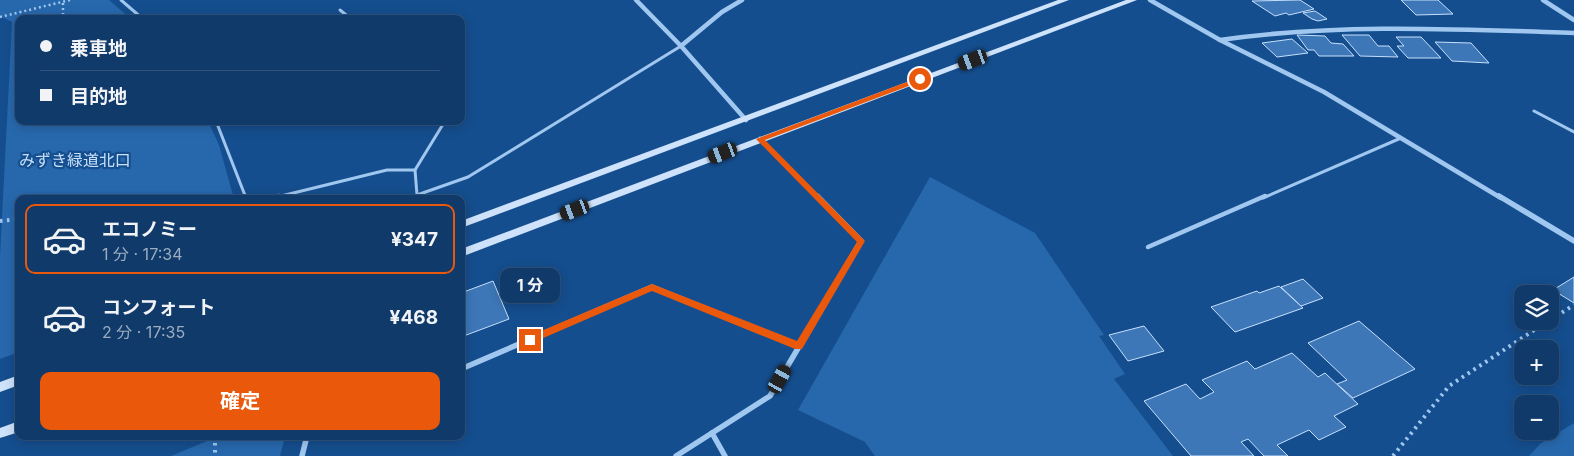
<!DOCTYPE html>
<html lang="ja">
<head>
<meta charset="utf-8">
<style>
	body { margin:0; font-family:Inter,"Noto Sans JP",sans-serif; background:#1e4572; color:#f1f3f6; height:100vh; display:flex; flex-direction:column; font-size:19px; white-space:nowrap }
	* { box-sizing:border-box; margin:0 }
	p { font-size:16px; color:#9cadc1 }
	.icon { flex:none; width:28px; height:28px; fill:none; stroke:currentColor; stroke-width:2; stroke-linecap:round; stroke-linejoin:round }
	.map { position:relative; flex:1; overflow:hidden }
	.panel { position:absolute; left:15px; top:195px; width:450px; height:245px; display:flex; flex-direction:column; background:#103a6a; border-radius:10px; box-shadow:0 2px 12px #0003,0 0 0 1px #30547e }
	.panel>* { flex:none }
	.top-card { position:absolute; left:15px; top:15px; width:450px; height:110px; border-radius:10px; box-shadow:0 2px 12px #0003,0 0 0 1px #30547e; display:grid; align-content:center; height:110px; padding:0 25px; background:#103a6a }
	.buttons { position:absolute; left:1514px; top:285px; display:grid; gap:10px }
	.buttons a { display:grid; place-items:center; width:45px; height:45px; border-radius:10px; background:#103a6a; box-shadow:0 2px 12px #0003,0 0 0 1px #30547e; font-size:25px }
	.end { position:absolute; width:22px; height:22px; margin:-11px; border:6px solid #ea580c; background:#fff; box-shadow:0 0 0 2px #fff }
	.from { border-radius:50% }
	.bubble { position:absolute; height:35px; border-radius:10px; background:#103a6a; box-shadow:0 2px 12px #0003,0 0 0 1px #30547e; font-size:16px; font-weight:700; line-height:35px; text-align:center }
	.car { position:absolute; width:15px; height:30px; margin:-15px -8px; border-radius:6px; box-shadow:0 0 4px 1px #0007; background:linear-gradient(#222 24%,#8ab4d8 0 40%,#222 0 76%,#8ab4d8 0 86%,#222 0) }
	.top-card b { display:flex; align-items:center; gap:18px; height:48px; font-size:19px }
	.top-card b+b { border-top:1px solid #30547e }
	.top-card i { width:12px; height:12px; background:#f1f3f6 }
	ul { padding:9px 0 0; list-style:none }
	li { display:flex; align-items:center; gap:15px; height:70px; margin:0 10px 8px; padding:0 15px; border:2px solid transparent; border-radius:10px }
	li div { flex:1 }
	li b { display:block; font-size:19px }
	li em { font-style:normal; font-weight:700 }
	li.active { border-color:#ea580c }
	li>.icon { width:45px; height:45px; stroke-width:1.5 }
	.button { display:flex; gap:10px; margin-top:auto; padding:10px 25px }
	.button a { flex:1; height:58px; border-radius:10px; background:#ea580c; color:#fff; font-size:20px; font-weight:700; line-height:58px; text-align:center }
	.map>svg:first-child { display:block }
	.green { fill:#2768ad }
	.building { fill:#3d77b7; stroke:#c6e0fc }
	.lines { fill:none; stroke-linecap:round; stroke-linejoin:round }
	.path-far1 { stroke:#a0c7f0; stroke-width:2.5; stroke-dasharray:2 3; stroke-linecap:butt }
	.path { stroke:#a0c7f0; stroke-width:4; stroke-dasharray:2.5 4.5; stroke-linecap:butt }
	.lane-far1 { stroke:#a0c7f0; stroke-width:3 }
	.lane { stroke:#a0c7f0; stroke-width:4.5 }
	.street-far1 { stroke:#a0c7f0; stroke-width:4.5 }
	.street { stroke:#a0c7f0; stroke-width:5.5 }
	.secondary { fill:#cee3fb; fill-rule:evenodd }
	.route { fill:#ea580c }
	.labels { text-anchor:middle; stroke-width:4.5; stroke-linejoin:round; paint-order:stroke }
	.park-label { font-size:16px; fill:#c6e0fc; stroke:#154e8e }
</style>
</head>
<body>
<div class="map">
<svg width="1574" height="456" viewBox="0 0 1574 456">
	<rect width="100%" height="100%" fill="#154e8e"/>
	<g class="green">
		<polygon points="0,0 109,0 131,19 19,19 19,121 208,121 219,145 234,199 19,199 19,352 0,359 0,257 12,22 0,16"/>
		<polygon points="930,177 1035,233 1104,335 1099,336 1125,374 1114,379 1173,456 875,456 865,442 798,410"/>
		<polygon points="1574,423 1574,456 1529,456 1540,444"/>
		<polygon points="219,436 285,436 280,456 171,456"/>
	</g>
	<g class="building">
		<polygon points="1300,0 1314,9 1289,15 1286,13 1275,16 1252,1"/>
		<polygon points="1401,0 1438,0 1453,14 1416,15"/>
		<polygon points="1315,11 1327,19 1318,21 1312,19 1303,13"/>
		<polygon points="1297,35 1325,36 1331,43 1343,44 1354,56 1319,56 1314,50 1308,50"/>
		<polygon points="1342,35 1369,35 1378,46 1389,46 1398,57 1360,56"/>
		<polygon points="1396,37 1421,37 1441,58 1408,58 1397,46 1404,46"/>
		<polygon points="1292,39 1308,53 1277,57 1262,43"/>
		<polygon points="1435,42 1471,43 1489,63 1452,61"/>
		<polygon points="1574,277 1574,303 1553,290"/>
		<polygon points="1303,279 1323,298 1301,306 1281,287"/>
		<polygon points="493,281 509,319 461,337 461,293"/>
		<polygon points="1279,286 1303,308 1235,332 1211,307 1257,291 1259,293"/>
		<polygon points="1359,321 1415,369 1353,398 1337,384 1347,380 1308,343"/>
		<polygon points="1144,326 1164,351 1128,361 1109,335"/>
		<polygon points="1292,353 1318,377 1325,373 1358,404 1334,416 1346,427 1319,440 1309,430 1277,445 1288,456 1264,456 1248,439 1241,442 1254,456 1191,456 1144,401 1186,384 1200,399 1214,392 1202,380 1247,361 1255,369"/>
	</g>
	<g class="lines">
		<g class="path-far1">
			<polyline points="63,3 63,19"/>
			<polyline points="0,17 70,0"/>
		</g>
		<g class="path">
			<polyline points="0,221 19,219"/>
			<polyline points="1550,320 1574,305"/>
			<polyline points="215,436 215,456"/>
			<polyline points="1393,456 1449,386 1548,321"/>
		</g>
		<g class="lane-far1">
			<polyline points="121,0 143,19"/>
			<polyline points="340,10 351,19"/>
			<polyline points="1534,111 1574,132"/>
			<polyline points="216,121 246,198"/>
			<polyline points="445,121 415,170 417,195 468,177 681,46"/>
			<polyline points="273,198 387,170 415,170"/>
			<polyline points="1263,198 1401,138"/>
		</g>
		<g class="lane">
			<polyline points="246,196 247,199"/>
			<polyline points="268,199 279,196"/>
			<polyline points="1148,247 1265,196"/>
		</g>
		<g class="street-far1">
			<polyline points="636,0 681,46"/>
			<polyline points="742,0 722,12 681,46 746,120"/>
			<polyline points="1150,0 1220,40 1324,92 1501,198"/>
			<polyline points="1543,0 1574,20"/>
			<path d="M1220,40C1338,23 1455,29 1574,33"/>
			<polyline points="760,139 818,198"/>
		</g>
		<g class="street">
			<polyline points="1499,196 1574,241"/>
			<polyline points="461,369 652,287 798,346"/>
			<polyline points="712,433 725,456"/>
			<polyline points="302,456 307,436"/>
			<polyline points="676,456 770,396 861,241 817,196"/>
		</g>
		<g class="secondary">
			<polygon points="1058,0 1069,0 461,228 461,221"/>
			<polygon points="1126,0 1137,0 461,257 461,249"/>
			<polygon points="19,375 19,385 0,392 0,382"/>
			<polygon points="19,421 19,432 0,438 0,428"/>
		</g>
	</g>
	<polygon class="route" points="920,77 923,79 922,81 765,140 865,241 802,349 795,349 652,291 534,342 527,342 527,337 652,284 797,341 857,242 756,139"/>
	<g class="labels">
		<g class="park-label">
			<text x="75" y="166">みずき緑道北口</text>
		</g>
	</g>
</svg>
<div class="buttons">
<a><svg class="icon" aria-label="layers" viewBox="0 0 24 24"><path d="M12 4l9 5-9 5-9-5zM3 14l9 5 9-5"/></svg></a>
<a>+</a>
<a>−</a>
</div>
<i class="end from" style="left:920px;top:79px"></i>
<i class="end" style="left:530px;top:340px"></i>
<div class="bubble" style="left:500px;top:268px;width:60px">1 分</div>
<i class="car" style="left:973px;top:60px;rotate:250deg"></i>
<i class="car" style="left:723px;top:153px;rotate:249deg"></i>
<i class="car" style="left:575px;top:210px;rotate:249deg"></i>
<i class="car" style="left:780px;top:379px;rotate:29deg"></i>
<div class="top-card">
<b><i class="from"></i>乗車地</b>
<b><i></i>目的地</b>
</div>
<section class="panel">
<ul>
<li class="active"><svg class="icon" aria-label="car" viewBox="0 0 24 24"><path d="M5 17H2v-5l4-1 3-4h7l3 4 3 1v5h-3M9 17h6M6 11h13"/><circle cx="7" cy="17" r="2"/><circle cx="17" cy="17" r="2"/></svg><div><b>エコノミー</b><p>1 分 · 17:34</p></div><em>¥347</em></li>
<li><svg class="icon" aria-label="car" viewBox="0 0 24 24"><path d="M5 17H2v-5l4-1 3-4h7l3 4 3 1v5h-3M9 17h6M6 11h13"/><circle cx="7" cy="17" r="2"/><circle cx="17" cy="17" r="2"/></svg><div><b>コンフォート</b><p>2 分 · 17:35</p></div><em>¥468</em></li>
</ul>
<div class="button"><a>確定</a></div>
</section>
</div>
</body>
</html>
